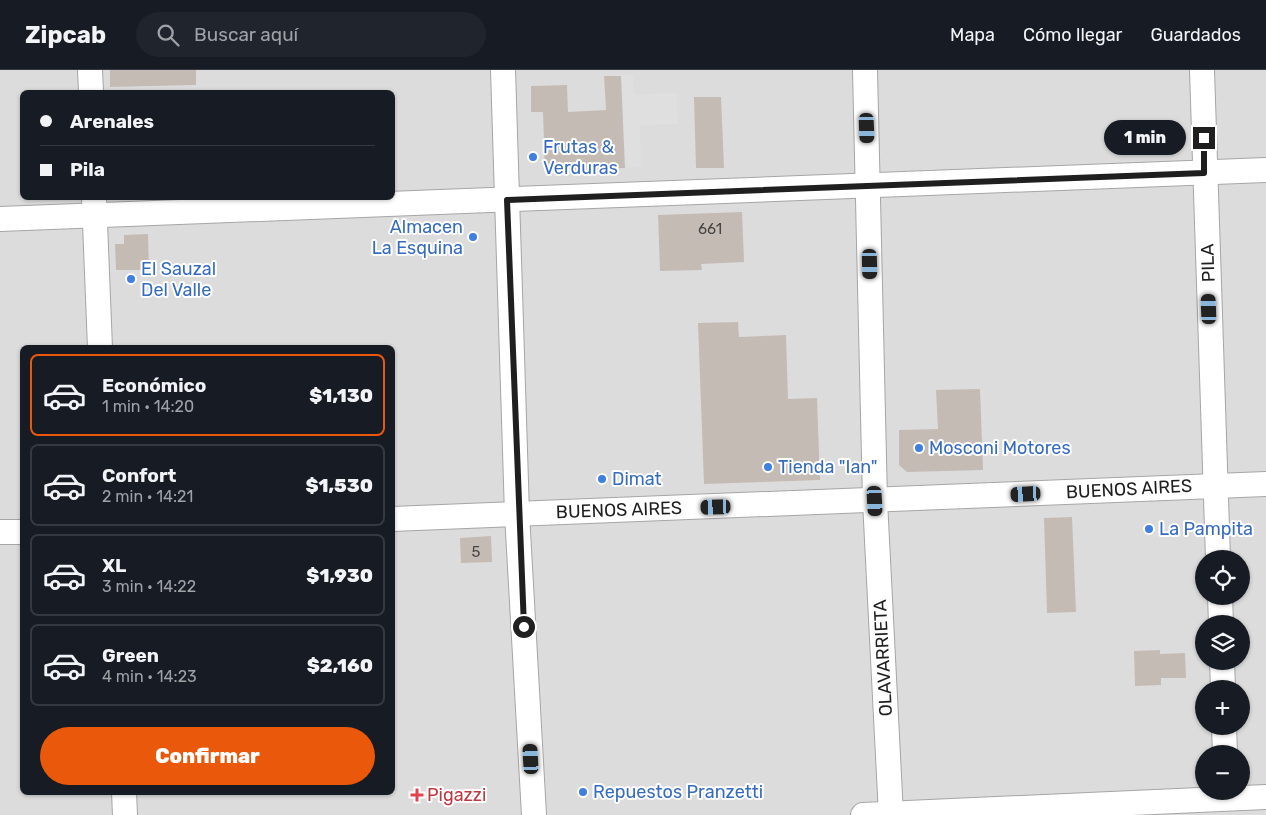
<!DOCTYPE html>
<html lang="es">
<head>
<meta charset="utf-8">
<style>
	body { margin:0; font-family:Rubik,sans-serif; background:#20242c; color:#f1f3f6; height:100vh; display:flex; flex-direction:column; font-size:19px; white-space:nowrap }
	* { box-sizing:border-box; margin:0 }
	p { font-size:16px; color:#9ea1a6 }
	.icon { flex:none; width:28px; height:28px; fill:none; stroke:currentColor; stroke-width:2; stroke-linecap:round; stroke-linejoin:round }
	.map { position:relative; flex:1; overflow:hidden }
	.drawer { position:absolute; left:20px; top:275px; width:375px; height:450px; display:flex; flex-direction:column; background:#171b24; border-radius:8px; box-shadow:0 1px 4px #0004 }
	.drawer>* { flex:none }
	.hud { position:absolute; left:20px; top:20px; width:375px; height:110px; border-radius:8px; box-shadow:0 1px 4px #0004; display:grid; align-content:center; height:110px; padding:0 20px; background:#171b24 }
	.tools { position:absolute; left:1195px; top:480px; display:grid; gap:10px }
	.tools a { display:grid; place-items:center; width:55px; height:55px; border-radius:50%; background:#171b24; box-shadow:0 1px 4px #0004; font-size:25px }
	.end { position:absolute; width:22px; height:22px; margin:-11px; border:6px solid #1f1f1f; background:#fff; box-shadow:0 0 0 2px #fff }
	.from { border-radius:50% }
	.bubble { position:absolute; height:35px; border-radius:18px; background:#171b24; box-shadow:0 1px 4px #0004; font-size:16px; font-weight:800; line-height:35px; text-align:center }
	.car { position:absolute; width:15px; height:30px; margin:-15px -8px; border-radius:6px; box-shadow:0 0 4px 1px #0007; background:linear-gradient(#222 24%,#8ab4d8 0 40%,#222 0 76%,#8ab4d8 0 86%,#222 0) }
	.hud b { display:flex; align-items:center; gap:18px; height:48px; font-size:19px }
	.hud b+b { border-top:1px solid #363941 }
	.hud i { width:12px; height:12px; background:#f1f3f6 }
	ul { padding:9px 0 0; list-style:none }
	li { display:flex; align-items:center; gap:15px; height:82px; margin:0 10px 8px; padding:0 10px; border:2px solid #363941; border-radius:8px }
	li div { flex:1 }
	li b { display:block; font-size:19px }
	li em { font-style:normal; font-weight:800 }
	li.selected { border-color:#ea580c }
	li>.icon { width:45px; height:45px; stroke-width:1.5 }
	.primary-button { display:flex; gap:10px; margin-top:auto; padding:10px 20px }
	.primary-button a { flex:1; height:58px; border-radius:30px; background:#ea580c; color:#fff; font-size:20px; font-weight:800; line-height:58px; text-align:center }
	header { display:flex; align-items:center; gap:30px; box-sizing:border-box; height:70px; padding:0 25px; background:#171b24; border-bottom:1px solid #363941 }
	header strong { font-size:24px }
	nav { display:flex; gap:28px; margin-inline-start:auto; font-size:18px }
	.search { width:350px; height:45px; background:#20242c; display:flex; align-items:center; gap:12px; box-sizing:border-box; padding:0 18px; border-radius:28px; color:#9ea1a6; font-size:19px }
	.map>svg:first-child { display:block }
	.residential { fill:#dddcdc; fill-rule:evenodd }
	.parking { fill:#dfdfdf }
	.building { fill:#c5bbb5 }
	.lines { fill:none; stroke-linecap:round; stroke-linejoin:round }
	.street-casing { stroke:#a6a6a6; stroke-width:26 }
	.street { stroke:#fff; stroke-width:24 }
	.route { stroke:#1f1f1f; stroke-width:6 }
	.shop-dot { fill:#3f7fe0; stroke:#fff; stroke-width:2 }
	.health-dot { fill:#e0444e; stroke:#fff; stroke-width:2 }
	.labels { text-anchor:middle; stroke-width:4; stroke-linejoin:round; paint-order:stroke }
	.number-label { font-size:15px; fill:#484644 }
	.shop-label { font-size:18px; fill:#366cbe; stroke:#fff; text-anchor:start }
	.street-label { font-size:18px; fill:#1f1f1f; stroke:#fff }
	.health-label { font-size:18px; fill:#be3a42; stroke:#fff; text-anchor:start }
</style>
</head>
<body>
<header>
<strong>Zipcab</strong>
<div class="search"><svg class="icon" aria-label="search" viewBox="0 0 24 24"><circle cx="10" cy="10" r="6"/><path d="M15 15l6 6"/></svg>Buscar aquí</div>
<nav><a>Mapa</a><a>Cómo llegar</a><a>Guardados</a></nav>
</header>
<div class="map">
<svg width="1266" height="745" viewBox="0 0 1266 745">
	<rect width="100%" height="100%" fill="#f0ece6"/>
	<path class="residential" d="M0,0H1266V745H0ZM22,22H392V128H22ZM22,278H392V722H22ZM1204,489H1241V526H1204ZM1204,554H1241V591H1204ZM1204,619H1241V656H1204ZM1204,684H1241V721H1204Z"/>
	<polygon class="parking" points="633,5 634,25 677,23 678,54 640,55 641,97 608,98 604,6"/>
	<g class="building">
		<polygon points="110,0 196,0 196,15 110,17"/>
		<polygon points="604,6 621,6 625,98 545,101 543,42 531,42 531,16 567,15 568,42 606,40"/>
		<polygon points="694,27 721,27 724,98 696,98"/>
		<polygon points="742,142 744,192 701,194 702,200 660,201 658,145"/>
		<polygon points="148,164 149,200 116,200 115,174 124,174 124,165"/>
		<polygon points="738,252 739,267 786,265 788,329 817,328 820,410 704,414 698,253"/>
		<polygon points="980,319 983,400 907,402 899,395 899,360 938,359 936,320"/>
		<polygon points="1072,447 1076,542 1047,543 1044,448"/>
		<polygon points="491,466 492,492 461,493 460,468"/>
		<polygon points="1160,580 1160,584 1185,583 1186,608 1161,608 1161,615 1135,616 1134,581"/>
	</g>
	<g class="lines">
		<defs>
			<g id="street">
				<polyline points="90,0 91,22"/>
				<polyline points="503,0 517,444 534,745"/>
				<polyline points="865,0 875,431 891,745"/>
				<polyline points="1202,0 1218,489"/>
				<polyline points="94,128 100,278"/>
				<polyline points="0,149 1266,100"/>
				<polyline points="392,449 1266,414"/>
				<polyline points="0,462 22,462"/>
				<polyline points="1220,526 1221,554"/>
				<polyline points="1222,591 1223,619"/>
				<polyline points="1224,656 1225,684"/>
				<polyline points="124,722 125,745"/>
				<polyline points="863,745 1266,727"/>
			</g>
		</defs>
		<use href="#street" class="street-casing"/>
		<use href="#street" class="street"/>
	</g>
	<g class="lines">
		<polyline class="route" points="524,557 507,130 1204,103 1204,68"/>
	</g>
	<g class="shop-dot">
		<circle cx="533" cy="87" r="5"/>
		<circle cx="473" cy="167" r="5"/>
		<circle cx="131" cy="209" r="5"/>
		<circle cx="919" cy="378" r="5"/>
		<circle cx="768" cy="397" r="5"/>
		<circle cx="602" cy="409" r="5"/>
		<circle cx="1149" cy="459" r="5"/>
		<circle cx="583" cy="722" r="5"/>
	</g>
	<path class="health-dot" d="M414.5 717.5h5v5h5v5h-5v5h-5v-5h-5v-5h5z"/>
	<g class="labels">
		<g class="number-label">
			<text x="710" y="164">661</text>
			<text x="476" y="487">5</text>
		</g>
		<g class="shop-label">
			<text x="543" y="83">Frutas &amp;<tspan x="543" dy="21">Verduras</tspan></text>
			<text x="463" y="163" text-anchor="end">Almacen<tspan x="463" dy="21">La Esquina</tspan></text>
			<text x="141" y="205">El Sauzal<tspan x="141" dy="21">Del Valle</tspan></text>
			<text x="929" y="384">Mosconi Motores</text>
			<text x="778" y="403">Tienda "Ian"</text>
			<text x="612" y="415">Dimat</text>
			<text x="1159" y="465">La Pampita</text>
			<text x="593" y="728">Repuestos Pranzetti</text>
		</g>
		<g class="street-label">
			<text transform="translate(1208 193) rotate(-92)" y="6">PILA</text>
			<text transform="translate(1129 419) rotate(-3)" y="6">BUENOS AIRES</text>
			<text transform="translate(619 440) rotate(-2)" y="6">BUENOS AIRES</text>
			<text transform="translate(883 588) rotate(-93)" y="6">OLAVARRIETA</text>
		</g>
		<g class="health-label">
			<text x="427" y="731">Pigazzi</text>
		</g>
	</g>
</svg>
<div class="tools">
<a><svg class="icon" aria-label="locate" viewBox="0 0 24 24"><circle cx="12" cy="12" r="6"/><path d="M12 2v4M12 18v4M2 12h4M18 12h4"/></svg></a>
<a><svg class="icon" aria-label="layers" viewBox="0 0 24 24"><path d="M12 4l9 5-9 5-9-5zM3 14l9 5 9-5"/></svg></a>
<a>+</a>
<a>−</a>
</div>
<i class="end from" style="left:524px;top:557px"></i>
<i class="end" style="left:1204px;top:68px"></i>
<div class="bubble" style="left:1104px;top:50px;width:82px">1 min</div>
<i class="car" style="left:867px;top:58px;rotate:178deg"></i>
<i class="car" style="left:870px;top:194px;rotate:179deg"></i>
<i class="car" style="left:1209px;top:239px;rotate:358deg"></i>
<i class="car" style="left:1026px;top:424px;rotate:267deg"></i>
<i class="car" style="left:875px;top:431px;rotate:177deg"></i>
<i class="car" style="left:716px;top:437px;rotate:268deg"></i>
<i class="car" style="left:531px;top:689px;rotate:357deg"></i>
<div class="hud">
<b><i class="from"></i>Arenales</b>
<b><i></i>Pila</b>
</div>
<section class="drawer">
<ul>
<li class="selected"><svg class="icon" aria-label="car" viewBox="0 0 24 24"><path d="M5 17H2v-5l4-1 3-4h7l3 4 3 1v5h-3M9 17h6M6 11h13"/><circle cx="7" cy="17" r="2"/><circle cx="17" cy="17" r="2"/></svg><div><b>Económico</b><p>1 min · 14:20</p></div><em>$1,130</em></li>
<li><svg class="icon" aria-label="car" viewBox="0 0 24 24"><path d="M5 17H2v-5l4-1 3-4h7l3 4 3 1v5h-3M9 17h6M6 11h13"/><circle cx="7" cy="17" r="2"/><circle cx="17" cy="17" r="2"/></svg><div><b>Confort</b><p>2 min · 14:21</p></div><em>$1,530</em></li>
<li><svg class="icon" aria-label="car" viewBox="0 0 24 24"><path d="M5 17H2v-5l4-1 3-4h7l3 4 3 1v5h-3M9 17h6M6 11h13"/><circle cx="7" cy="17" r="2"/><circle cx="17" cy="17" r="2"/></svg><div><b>XL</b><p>3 min · 14:22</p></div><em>$1,930</em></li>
<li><svg class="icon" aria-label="car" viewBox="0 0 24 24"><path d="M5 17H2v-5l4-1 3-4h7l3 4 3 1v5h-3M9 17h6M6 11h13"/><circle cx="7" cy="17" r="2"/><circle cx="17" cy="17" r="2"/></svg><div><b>Green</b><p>4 min · 14:23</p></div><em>$2,160</em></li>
</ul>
<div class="primary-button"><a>Confirmar</a></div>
</section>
</div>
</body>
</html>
